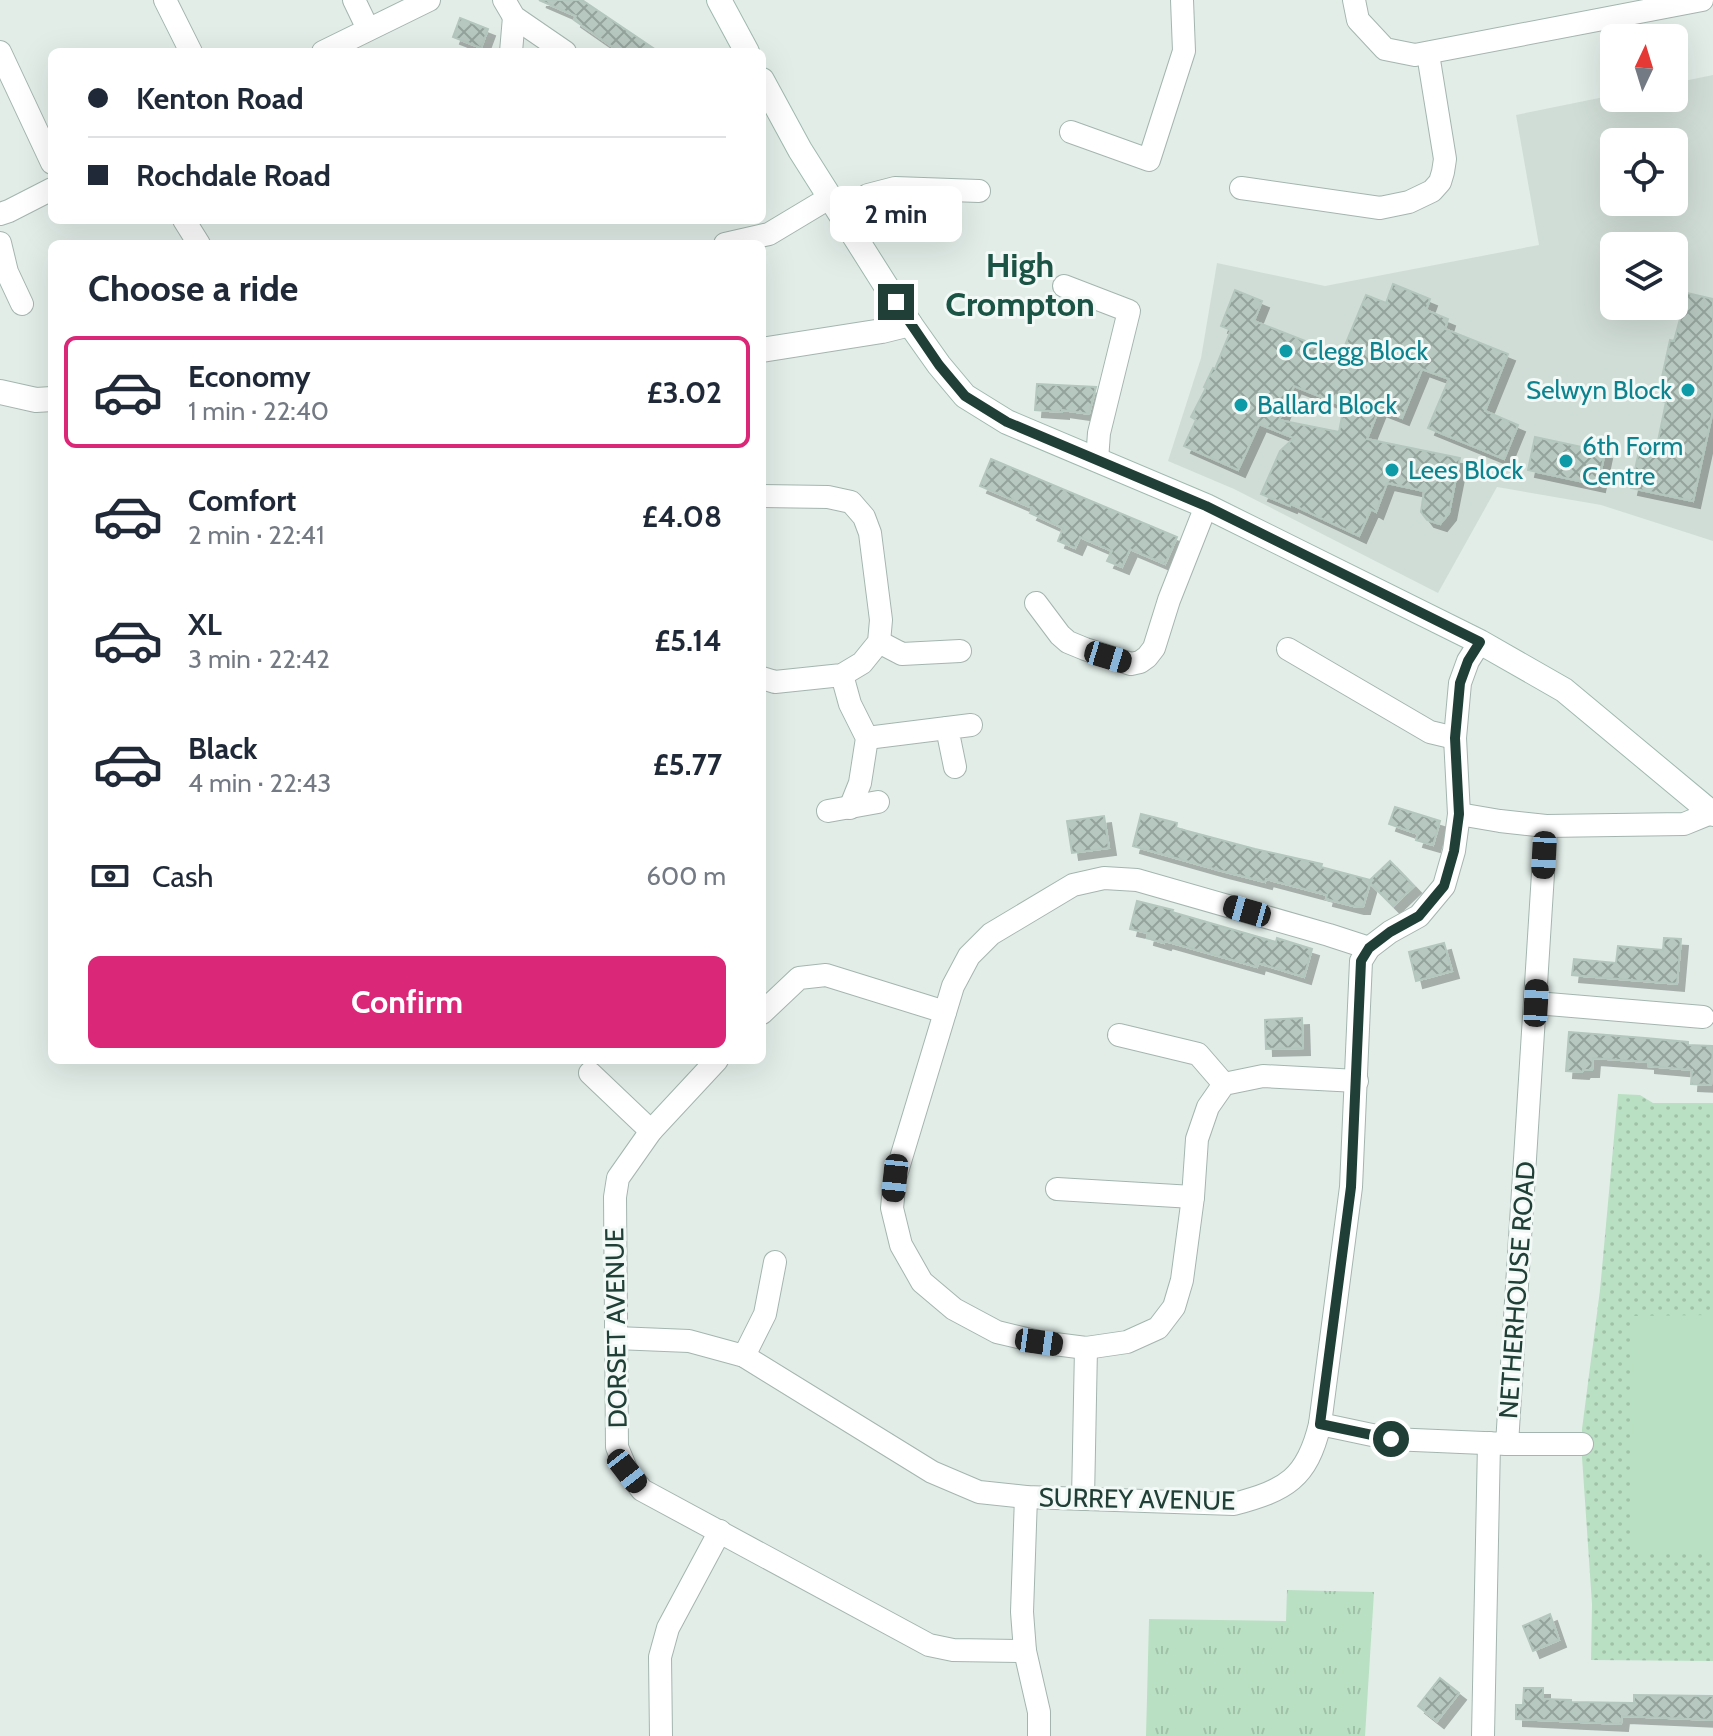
<!DOCTYPE html>
<html lang="en">
<head>
<meta charset="utf-8">
<style>
	body { margin:0; font-family:Cabin,sans-serif; background:#f2f2f3; color:#1f2937; height:100vh; display:flex; flex-direction:column; font-size:30px; white-space:nowrap }
	* { box-sizing:border-box; margin:0 }
	p { font-size:26px; color:#747a83 }
	.icon { flex:none; width:44px; height:44px; fill:none; stroke:currentColor; stroke-width:2; stroke-linecap:round; stroke-linejoin:round }
	.map { position:relative; flex:1; overflow:hidden }
	.panel { position:absolute; left:48px; top:240px; width:718px; height:824px; display:flex; flex-direction:column; background:#fff; border-radius:12px; box-shadow:0 8px 32px #0002 }
	.panel>* { flex:none }
	.banner { position:absolute; left:48px; top:48px; width:718px; height:176px; border-radius:12px; box-shadow:0 8px 32px #0002; display:grid; align-content:center; height:176px; padding:0 40px; background:#fff }
	.needle { width:52px; rotate:4deg }
	.controls { position:absolute; left:1600px; top:24px; display:grid; gap:16px }
	.controls a { display:grid; place-items:center; width:88px; height:88px; border-radius:12px; background:#fff; box-shadow:0 8px 32px #0002; font-size:40px }
	.end { position:absolute; width:36px; height:36px; margin:-18px; border:10px solid #203f36; background:#fff; box-shadow:0 0 0 4px #fff }
	.from { border-radius:50% }
	.bubble { position:absolute; height:56px; border-radius:12px; background:#fff; box-shadow:0 8px 32px #0002; font-size:26px; font-weight:700; line-height:56px; text-align:center }
	.car { position:absolute; width:24px; height:48px; margin:-24px -12px; border-radius:10px; box-shadow:0 0 6px 2px #0007; background:linear-gradient(#222 24%,#8ab4d8 0 40%,#222 0 76%,#8ab4d8 0 86%,#222 0) }
	.banner b { display:flex; align-items:center; gap:28px; height:76px; font-size:30px }
	.banner b+b { border-top:2px solid #e0e1e3 }
	.banner i { width:20px; height:20px; background:#1f2937 }
	ul { padding:0; list-style:none }
	li { display:flex; align-items:center; gap:24px; height:112px; margin:0 16px 12px; padding:0 24px; border:4px solid transparent; border-radius:12px }
	li div { flex:1 }
	li b { display:block; font-size:30px }
	li em { font-style:normal; font-weight:700 }
	li.on { border-color:#db2777 }
	li>.icon { width:72px; height:72px; stroke-width:1.5 }
	h2 { padding:0 40px; font-size:36px; line-height:96px }
	.pay { display:flex; align-items:center; gap:20px; height:88px; padding:0 40px; font-size:30px }
	.pay p { margin-inline-start:auto }
	.action { display:flex; gap:16px; margin-top:auto; padding:16px 40px }
	.action a { flex:1; height:92px; border-radius:12px; background:#db2777; color:#fff; font-size:32px; font-weight:700; line-height:92px; text-align:center }
	.map>svg:first-child { display:block }
	.built { fill:#d0ddd6; fill-rule:evenodd }
	.grass { fill:url(#grass-tufts) }
	.park { fill:url(#park-dots) }
	.pitch { fill:#b9e0c2 }
	.building { fill:url(#building-cross-hatch); stroke:#b4c7be; stroke-width:2; fill-rule:evenodd; filter:url(#shadow) }
	.lines { fill:none; stroke-linecap:round; stroke-linejoin:round }
	.minor-casing { stroke:#a4b5af; stroke-width:24 }
	.tertiary-casing { stroke:#a4b5af; stroke-width:26 }
	.secondary-casing { stroke:#9fb9af; stroke-width:26 }
	.minor { stroke:#fff; stroke-width:22 }
	.tertiary { stroke:#fff; stroke-width:24 }
	.secondary { stroke:#fff; stroke-width:24 }
	.route { stroke:#203f36; stroke-width:10 }
	.culture-dot { fill:#0f9aa8; stroke:#f2f9f6; stroke-width:3 }
	.labels { text-anchor:middle; stroke-width:6; stroke-linejoin:round; paint-order:stroke }
	.culture-label { font-size:26px; fill:#0d838f; stroke:#f2f9f6; text-anchor:start }
	.street-label { font-size:26px; fill:#203f36; stroke:#f2f9f6 }
	.district-label { font-size:34px; font-weight:bold; fill:#1b5344; stroke:#f2f9f6 }
</style>
</head>
<body>
<div class="map">
<svg width="1713" height="1736" viewBox="0 0 1713 1736">
	<defs>
		<pattern id="grass-tufts" width="24" height="20" patternUnits="userSpaceOnUse" patternTransform="scale(2)"><rect width="24" height="20" fill="#b9e0c2"/><path d="M3 7l-1-3M5 7V3M7 7l1-3M15 17l-1-3M17 17v-4M19 17l1-3" fill="none" stroke="#9fc1a7"/></pattern>
		<pattern id="park-dots" width="8" height="8" patternUnits="userSpaceOnUse" patternTransform="scale(2)"><rect width="8" height="8" fill="#b9e0c2"/><path d="M2 2h.1M6 6h.1" fill="none" stroke="#9fc1a7" stroke-width="1.8" stroke-linecap="round"/></pattern>
		<pattern id="building-cross-hatch" width="8" height="8" patternUnits="userSpaceOnUse" patternTransform="scale(2)"><rect width="8" height="8" fill="#b7c8c0"/><path d="M0 0l8 8M0 8l8-8" fill="none" stroke="#94a49d"/></pattern>
		<filter id="shadow"><feDropShadow dx="7" dy="7" stdDeviation="0" flood-color="#0004"/></filter>
	</defs>
	<rect width="100%" height="100%" fill="#e2ede8"/>
	<path class="built" d="M1713,75V541L1601,505L1497,487L1438,593L1234,489L1168,461L1201,358L1217,263L1325,286L1539,245L1516,115L1614,95V98H1674V83ZM1614,142H1674V202H1614ZM1614,246H1674V306H1614Z"/>
	<polygon class="grass" points="1287,1590 1374,1592 1365,1736 1146,1736 1149,1619 1286,1621"/>
	<polygon class="park" points="1618,1094 1640,1095 1653,1103 1713,1103 1713,1661 1591,1660 1592,1604 1582,1457 1582,1429 1600,1290"/>
	<polygon class="pitch" points="1713,1315 1713,1551 1634,1551 1632,1316"/>
	<g class="building">
		<polygon points="539,0 582,0 659,52 620,52 574,20 576,16"/>
		<polygon points="460,18 488,29 481,48 453,37"/>
		<path d="M1393,284L1430,299L1426,310L1448,319L1445,329L1508,354L1485,411L1518,425L1504,459L1428,428L1449,379L1422,369L1402,418L1379,409L1367,439L1460,458L1449,513L1440,524L1427,520L1421,512L1424,491L1387,483L1376,512L1371,509L1359,536L1291,504L1290,506L1261,494L1280,451L1294,438L1259,424L1238,470L1184,446L1196,420L1191,417L1206,388L1204,387L1213,368L1215,369L1231,330L1221,326L1235,290L1262,301L1254,321L1341,355L1366,295L1386,303ZM1294,386L1344,406L1339,432L1279,420Z"/>
		<polygon points="1687,293 1713,299 1713,410 1693,501 1631,488 1641,442 1657,446 1666,402 1661,401 1666,378 1662,377 1670,340 1674,341"/>
		<polygon points="1037,384 1096,387 1089,414 1062,410 1062,412 1035,410"/>
		<polygon points="1535,437 1605,452 1598,485 1528,470"/>
		<polygon points="991,459 1177,537 1165,564 1130,549 1122,567 1107,561 1112,551 1080,537 1075,548 1058,541 1063,528 1030,513 1033,508 1030,507 980,486"/>
		<polygon points="1395,807 1440,821 1433,845 1416,840 1418,834 1389,824"/>
		<polygon points="1141,814 1177,823 1176,828 1255,849 1322,864 1321,867 1370,880 1390,861 1414,886 1393,906 1370,883 1363,907 1357,907 1326,899 1327,895 1266,879 1265,882 1218,870 1133,846"/>
		<polygon points="1104,816 1109,848 1072,853 1067,821"/>
		<polygon points="1137,901 1173,910 1172,912 1276,942 1277,938 1312,949 1304,977 1258,963 1257,967 1165,941 1164,943 1147,938 1148,933 1130,929"/>
		<polygon points="1664,938 1681,939 1677,984 1572,975 1574,959 1616,963 1618,946 1663,950"/>
		<polygon points="1444,943 1452,971 1416,981 1409,952"/>
		<polygon points="1302,1018 1303,1048 1266,1049 1265,1020"/>
		<polygon points="1569,1032 1645,1038 1688,1042 1688,1045 1713,1046 1711,1085 1691,1084 1692,1070 1648,1066 1648,1062 1593,1058 1592,1070 1583,1070 1582,1072 1566,1071"/>
		<polygon points="1550,1614 1559,1640 1533,1651 1523,1626"/>
		<polygon points="1440,1678 1459,1693 1437,1721 1418,1706"/>
		<polygon points="1524,1688 1543,1688 1543,1699 1571,1700 1571,1702 1634,1703 1634,1695 1713,1696 1713,1720 1622,1716 1621,1724 1516,1719 1516,1705 1523,1705"/>
	</g>
	<g class="lines">
		<defs>
			<g id="minor">
				<polyline points="165,0 191,52"/>
				<polyline points="354,0 368,29"/>
				<polyline points="504,0 514,17 565,52"/>
				<polyline points="1354,0 1358,20 1385,49 1415,55 1702,0"/>
				<polyline points="0,52 52,163"/>
				<polyline points="323,52 429,0"/>
				<polyline points="511,52 514,17"/>
				<polyline points="1071,132 1149,160 1184,51 1182,0"/>
				<polyline points="1241,188 1380,208 1409,202 1432,191 1440,182 1443,172 1445,159 1428,54"/>
				<polyline points="0,214 9,211 52,189"/>
				<polyline points="840,214 868,195 895,188 979,191"/>
				<polyline points="184,220 199,244"/>
				<polyline points="0,243 7,272 22,304"/>
				<polyline points="725,244 769,234 829,198"/>
				<polyline points="1064,286 1129,311 1099,433 1097,460"/>
				<polyline points="762,496 828,497 851,502 864,517 870,533 881,620 879,642 862,663 842,675 775,682 762,678"/>
				<polyline points="1036,603 1060,635 1068,642 1085,649 1131,664 1140,662 1147,657 1154,648 1169,600 1206,506"/>
				<polyline points="879,642 902,654 960,651"/>
				<polyline points="1288,649 1430,732 1455,738"/>
				<polyline points="842,675 850,704 867,738 860,783 850,808"/>
				<polyline points="867,738 947,728"/>
				<polyline points="955,767 947,728 971,725"/>
				<polyline points="828,811 878,802"/>
				<polyline points="1459,814 1500,821 1546,826 1684,824 1711,813"/>
				<polyline points="1536,1003 1703,1017"/>
				<polyline points="762,1013 799,978 826,975 945,1012"/>
				<polyline points="1119,1035 1198,1054 1224,1084"/>
				<polyline points="717,1060 651,1131 618,1178 615,1197 617,1447 627,1471 642,1490 929,1645 953,1650 1025,1651"/>
				<polyline points="590,1073 651,1131"/>
				<polyline points="1357,1081 1263,1076 1224,1084 1208,1107 1197,1139 1193,1197 1182,1280 1174,1307 1158,1328 1127,1342 1086,1348 1039,1342 997,1332 954,1309 922,1282 901,1245 892,1208 895,1178 953,986 969,956 991,934 1073,885 1104,878 1137,880 1329,935 1369,948"/>
				<polyline points="1057,1189 1193,1197"/>
				<path d="M616,1338L689,1341L744,1356L932,1472L979,1492L1026,1497L1234,1504C1286,1490 1307,1479 1320,1424L1351,1187L1361,961L1369,948L1390,932L1419,916L1444,886L1454,851L1459,814L1455,738L1460,683L1468,661L1480,642"/>
				<polyline points="744,1356 765,1314 775,1262"/>
				<polyline points="1320,1424 1391,1439 1507,1444 1546,826"/>
				<polyline points="1507,1444 1582,1444"/>
				<polyline points="1026,1497 1022,1612 1025,1651 1039,1712 1039,1736"/>
				<polyline points="1083,1499 1086,1348"/>
				<polyline points="661,1736 660,1657 668,1628 720,1531"/>
				<polyline points="1483,1736 1489,1443"/>
			</g>
			<g id="tertiary">
				<polyline points="762,350 882,331 910,324"/>
				<polyline points="0,392 36,400 52,399"/>
			</g>
			<g id="secondary">
				<polyline points="719,0 747,52"/>
				<polyline points="762,80 800,150 910,324 939,365 965,396 1007,422 1206,506 1480,642 1564,690 1713,814"/>
			</g>
		</defs>
		<use href="#minor" class="minor-casing"/>
		<use href="#tertiary" class="tertiary-casing"/>
		<use href="#secondary" class="secondary-casing"/>
		<use href="#minor" class="minor"/>
		<use href="#tertiary" class="tertiary"/>
		<use href="#secondary" class="secondary"/>
	</g>
	<g class="lines">
		<polyline class="route" points="896,302 939,365 965,396 1007,422 1206,506 1480,642 1468,661 1460,683 1455,738 1459,814 1454,851 1444,886 1419,916 1390,932 1369,948 1361,961 1351,1187 1320,1424 1391,1439"/>
	</g>
	<g class="culture-dot">
		<circle cx="1286" cy="351" r="8"/>
		<circle cx="1688" cy="390" r="8"/>
		<circle cx="1241" cy="405" r="8"/>
		<circle cx="1566" cy="461" r="8"/>
		<circle cx="1392" cy="470" r="8"/>
	</g>
	<g class="labels">
		<g class="culture-label">
			<text x="1302" y="360">Clegg Block</text>
			<text x="1672" y="399" text-anchor="end">Selwyn Block</text>
			<text x="1257" y="414">Ballard Block</text>
			<text x="1582" y="455">6th Form<tspan x="1582" dy="30">Centre</tspan></text>
			<text x="1408" y="479">Lees Block</text>
		</g>
		<g class="street-label">
			<text transform="translate(1517 1290) rotate(-86)" y="9">NETHERHOUSE ROAD</text>
			<text transform="translate(616 1328) rotate(-91)" y="9">DORSET AVENUE</text>
			<text transform="translate(1137 1499) rotate(1)" y="9">SURREY AVENUE</text>
		</g>
		<g class="district-label">
			<text x="1020" y="277">High<tspan x="1020" dy="39">Crompton</tspan></text>
		</g>
	</g>
</svg>
<div class="controls">
<a><svg class="needle" viewBox="-14 -14 28 28"><path d="M0-13l5 13h-10z" fill="#e53935"/><path d="M0 13l5-13h-10z" fill="#747a83"/></svg></a>
<a><svg class="icon" aria-label="locate" viewBox="0 0 24 24"><circle cx="12" cy="12" r="6"/><path d="M12 2v4M12 18v4M2 12h4M18 12h4"/></svg></a>
<a><svg class="icon" aria-label="layers" viewBox="0 0 24 24"><path d="M12 4l9 5-9 5-9-5zM3 14l9 5 9-5"/></svg></a>
</div>
<i class="end from" style="left:1391px;top:1439px"></i>
<i class="end" style="left:896px;top:302px"></i>
<div class="bubble" style="left:830px;top:186px;width:132px">2 min</div>
<i class="car" style="left:1108px;top:657px;rotate:107deg"></i>
<i class="car" style="left:1544px;top:855px;rotate:183deg"></i>
<i class="car" style="left:1247px;top:911px;rotate:286deg"></i>
<i class="car" style="left:1536px;top:1003px;rotate:3deg"></i>
<i class="car" style="left:895px;top:1178px;rotate:186deg"></i>
<i class="car" style="left:1039px;top:1342px;rotate:98deg"></i>
<i class="car" style="left:627px;top:1471px;rotate:142deg"></i>
<div class="banner">
<b><i class="from"></i>Kenton Road</b>
<b><i></i>Rochdale Road</b>
</div>
<section class="panel">
<h2>Choose a ride</h2>
<ul>
<li class="on"><svg class="icon" aria-label="car" viewBox="0 0 24 24"><path d="M5 17H2v-5l4-1 3-4h7l3 4 3 1v5h-3M9 17h6M6 11h13"/><circle cx="7" cy="17" r="2"/><circle cx="17" cy="17" r="2"/></svg><div><b>Economy</b><p>1 min · 22:40</p></div><em>£3.02</em></li>
<li><svg class="icon" aria-label="car" viewBox="0 0 24 24"><path d="M5 17H2v-5l4-1 3-4h7l3 4 3 1v5h-3M9 17h6M6 11h13"/><circle cx="7" cy="17" r="2"/><circle cx="17" cy="17" r="2"/></svg><div><b>Comfort</b><p>2 min · 22:41</p></div><em>£4.08</em></li>
<li><svg class="icon" aria-label="car" viewBox="0 0 24 24"><path d="M5 17H2v-5l4-1 3-4h7l3 4 3 1v5h-3M9 17h6M6 11h13"/><circle cx="7" cy="17" r="2"/><circle cx="17" cy="17" r="2"/></svg><div><b>XL</b><p>3 min · 22:42</p></div><em>£5.14</em></li>
<li><svg class="icon" aria-label="car" viewBox="0 0 24 24"><path d="M5 17H2v-5l4-1 3-4h7l3 4 3 1v5h-3M9 17h6M6 11h13"/><circle cx="7" cy="17" r="2"/><circle cx="17" cy="17" r="2"/></svg><div><b>Black</b><p>4 min · 22:43</p></div><em>£5.77</em></li>
</ul>
<div class="pay"><svg class="icon" aria-label="cash" viewBox="0 0 24 24"><path d="M3 7h18v10H3z"/><circle cx="12" cy="12" r="2"/></svg>Cash<p>600 m</p></div>
<div class="action"><a>Confirm</a></div>
</section>
</div>
</body>
</html>
